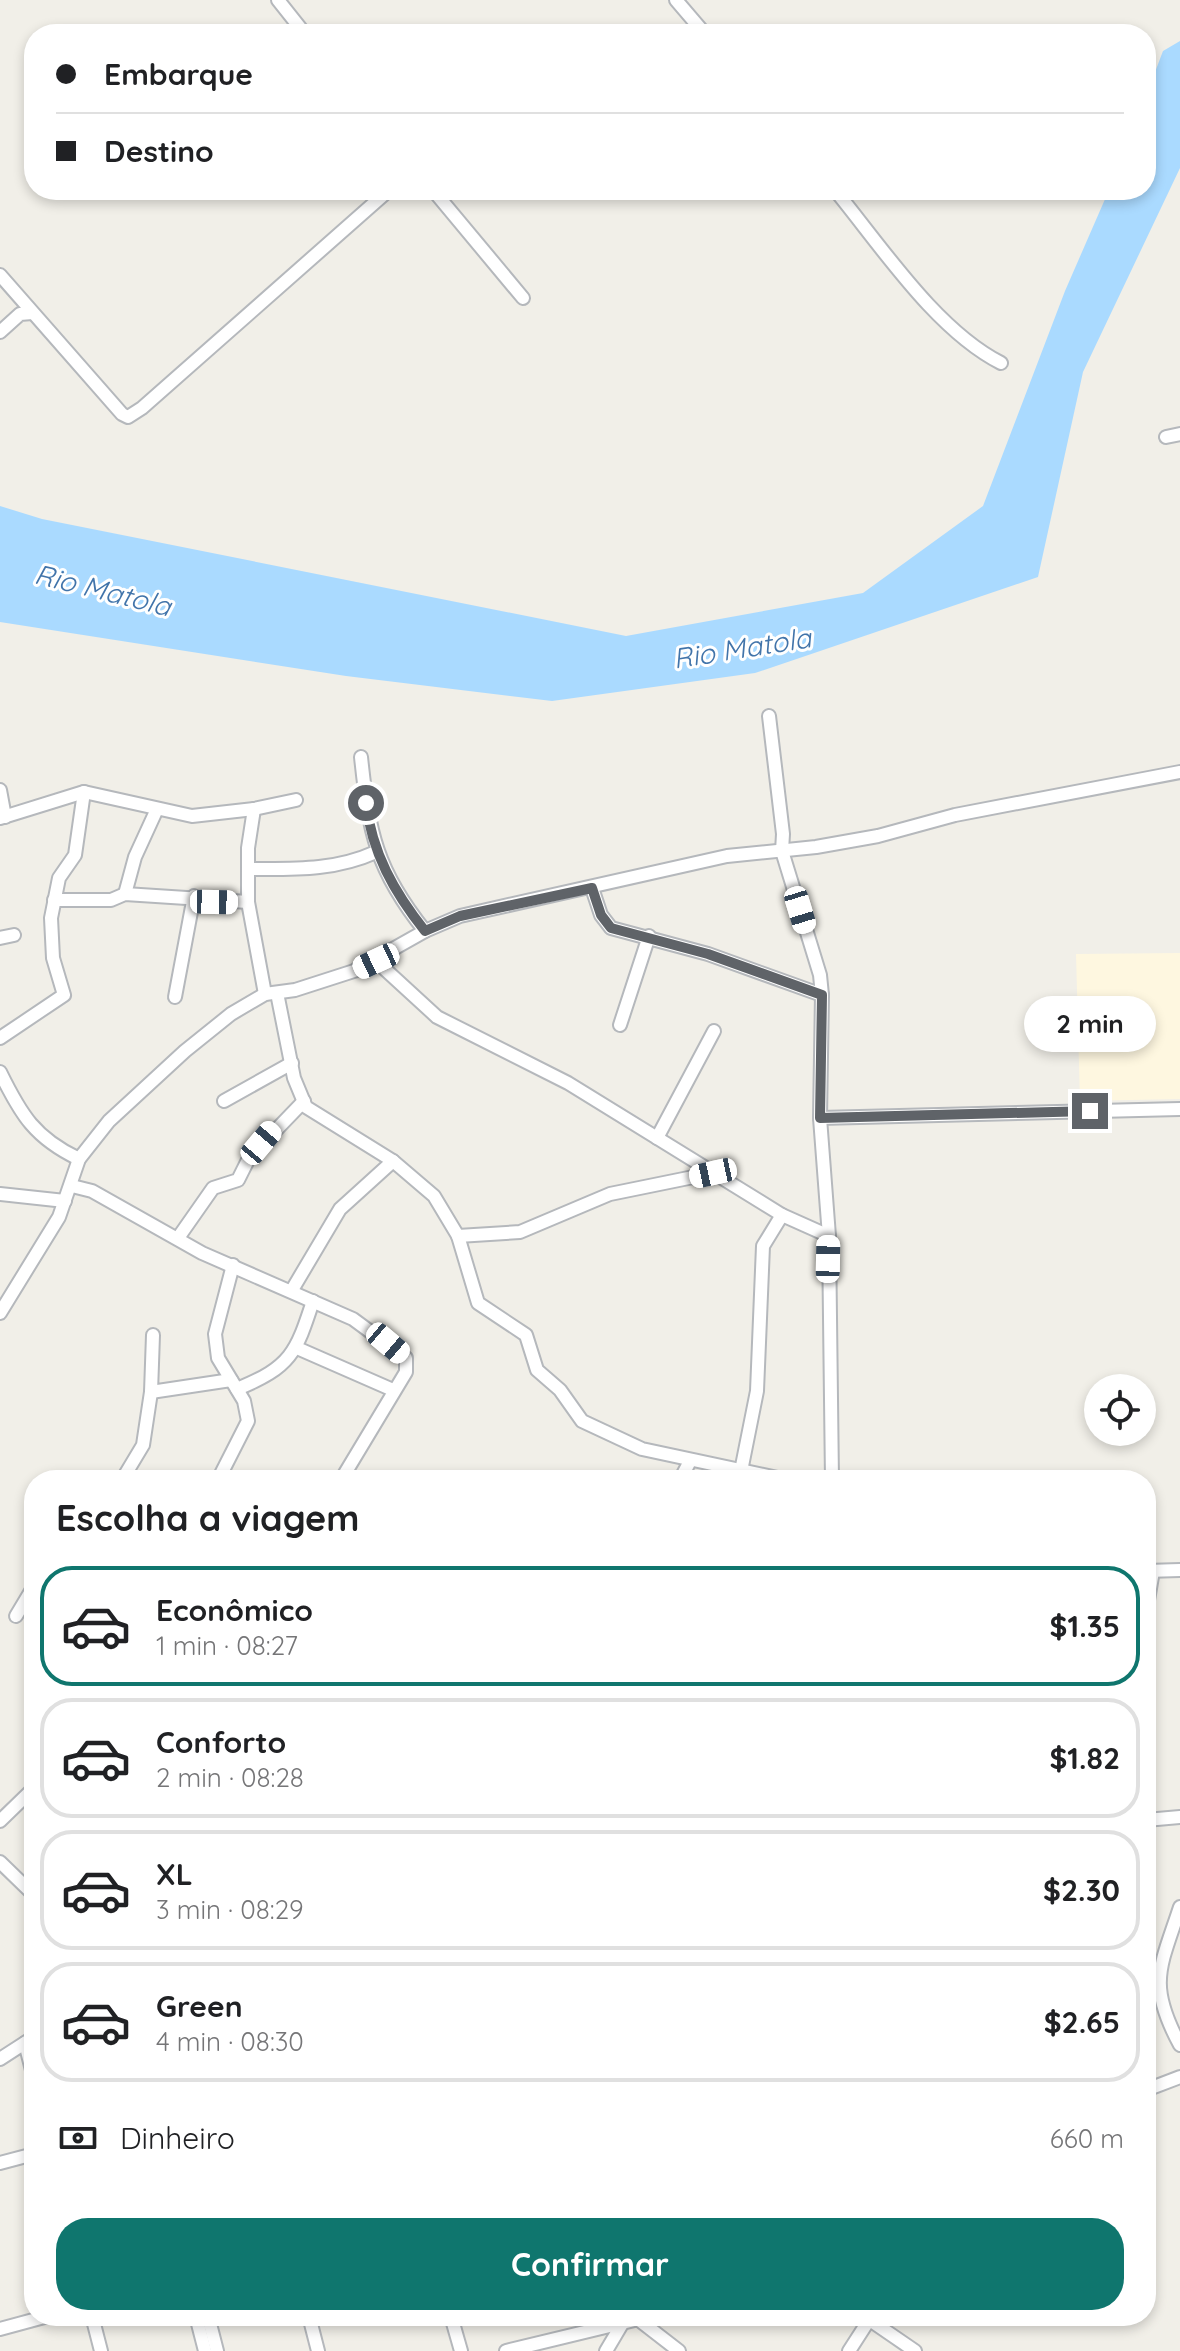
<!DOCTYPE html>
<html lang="pt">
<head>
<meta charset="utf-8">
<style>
	body { margin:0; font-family:Quicksand,sans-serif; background:#f2f2f2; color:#202124; height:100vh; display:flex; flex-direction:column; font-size:30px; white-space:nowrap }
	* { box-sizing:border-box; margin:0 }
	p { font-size:26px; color:#757577 }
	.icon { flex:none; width:44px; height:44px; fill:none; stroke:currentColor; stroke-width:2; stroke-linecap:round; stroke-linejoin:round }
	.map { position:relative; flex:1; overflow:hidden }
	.drawer { position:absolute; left:24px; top:1470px; width:1132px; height:856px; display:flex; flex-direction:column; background:#fff; border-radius:32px; box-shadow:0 4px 12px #0003 }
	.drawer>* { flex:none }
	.hud { position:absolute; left:24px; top:24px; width:1132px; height:176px; border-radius:32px; box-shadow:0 4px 12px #0003; display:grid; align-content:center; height:176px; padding:0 32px; background:#fff }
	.controls { position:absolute; left:1084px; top:1374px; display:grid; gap:16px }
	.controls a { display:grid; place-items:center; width:72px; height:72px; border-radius:50%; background:#fff; box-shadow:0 4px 12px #0003; font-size:40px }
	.end { position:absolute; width:36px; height:36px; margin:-18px; border:10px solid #5f6368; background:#fff; box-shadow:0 0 0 4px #fff }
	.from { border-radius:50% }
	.bubble { position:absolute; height:56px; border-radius:28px; background:#fff; box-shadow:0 4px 12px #0003; font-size:26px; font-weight:700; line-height:56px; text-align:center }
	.car { position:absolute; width:24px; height:48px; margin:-24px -12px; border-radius:10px; box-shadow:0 0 6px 2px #0007; background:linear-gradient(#fff 24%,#345 0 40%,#fff 0 76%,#345 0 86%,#fff 0) }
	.hud b { display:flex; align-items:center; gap:28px; height:76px; font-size:30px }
	.hud b+b { border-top:2px solid #e0e0e0 }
	.hud i { width:20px; height:20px; background:#202124 }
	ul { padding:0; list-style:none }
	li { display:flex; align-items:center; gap:24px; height:120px; margin:0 16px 12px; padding:0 16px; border:4px solid #e0e0e0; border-radius:32px }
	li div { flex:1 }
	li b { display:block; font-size:30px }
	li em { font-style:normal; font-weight:700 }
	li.selected { border-color:#0f766e }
	li>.icon { width:72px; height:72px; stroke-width:1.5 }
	h2 { padding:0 32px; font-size:36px; line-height:96px }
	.pay { display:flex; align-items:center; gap:20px; height:88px; padding:0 32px; font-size:30px }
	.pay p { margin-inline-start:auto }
	.cta { display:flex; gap:16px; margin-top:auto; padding:16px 32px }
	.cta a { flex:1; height:92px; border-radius:32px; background:#0f766e; color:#fff; font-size:32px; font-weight:700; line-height:92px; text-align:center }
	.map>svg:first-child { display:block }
	.commercial { fill:#fef7e0 }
	.water { fill:#aadaff }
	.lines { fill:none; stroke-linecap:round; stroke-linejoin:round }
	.minor-casing { stroke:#b5b8bc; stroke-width:16 }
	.minor { stroke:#fff; stroke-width:12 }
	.route { stroke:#5f6368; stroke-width:10 }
	.labels { text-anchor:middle; stroke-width:6; stroke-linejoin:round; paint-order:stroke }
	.water-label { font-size:28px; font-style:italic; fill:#4174aa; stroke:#fff }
</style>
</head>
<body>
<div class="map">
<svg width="1180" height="2351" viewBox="0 0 1180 2351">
	<rect width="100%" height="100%" fill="#f1efe8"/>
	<polygon class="commercial" points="1180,953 1180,1099 1080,1101 1076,954"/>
	<polygon class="water" points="1180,41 1180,168 1083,372 1038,577 755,673 552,701 346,676 0,622 0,506 42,519 626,636 863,593 983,506 1065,291 1109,190 1146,190 1146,96 1163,51"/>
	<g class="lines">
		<defs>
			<g id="minor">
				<polyline points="278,0 305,34"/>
				<polyline points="676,0 705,34"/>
				<polyline points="433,190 523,298"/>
				<path d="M835,190C881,246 936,330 1001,363"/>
				<polyline points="0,275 122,414 128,417 142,408 389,190"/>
				<polyline points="0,332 20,314 32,313"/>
				<polyline points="1166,437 1180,434"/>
				<polyline points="769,716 783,834 782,851 820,975 822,995 820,1118 829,1236 832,1480"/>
				<path d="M361,757C369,833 376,870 425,931"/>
				<polyline points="0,790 5,817"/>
				<polyline points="254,809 248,848 248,902 265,994"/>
				<polyline points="0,818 84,792 192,816 254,809 296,800"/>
				<path d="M249,869C294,869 334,871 376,852"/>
				<polyline points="592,888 601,915 611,928 708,954 822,995"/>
				<polyline points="125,894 135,857 157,809"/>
				<polyline points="54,900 111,900 125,894 248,902"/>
				<polyline points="0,938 14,935"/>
				<polyline points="376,961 437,1017 568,1083 782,1215 829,1236"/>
				<polyline points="277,993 294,1078 306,1107 393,1161 434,1196 458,1236 478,1303 526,1335 537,1370 560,1390 582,1421 642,1449 787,1480"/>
				<polyline points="175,997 194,896"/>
				<polyline points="620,1025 649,936"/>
				<polyline points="0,1038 64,995 53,958 51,918 59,878 75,855 84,792"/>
				<path d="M0,1072C21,1115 35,1138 79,1159"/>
				<polyline points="224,1101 292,1063"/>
				<polyline points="820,1118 1180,1109"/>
				<polyline points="657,1138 714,1031"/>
				<polyline points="72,1186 92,1191 202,1253 353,1319 406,1358 406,1372 341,1480"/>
				<polyline points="0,1194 65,1201"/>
				<polyline points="458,1236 520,1232 610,1194 713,1173"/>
				<polyline points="178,1238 213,1188 238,1180 249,1158 304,1101"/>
				<polyline points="292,1290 340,1209 393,1161"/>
				<polyline points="0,1313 59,1217 79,1159 109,1121 185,1051 231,1014 265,994 295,990 354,971 425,931 460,916 727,856 816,847 878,836 955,815 1180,772"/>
				<polyline points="153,1335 151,1392 231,1380"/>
				<polyline points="297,1348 393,1390"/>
				<path d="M237,1389C291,1367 296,1353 313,1301"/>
				<polyline points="741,1471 757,1391 763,1246 782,1215"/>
				<polyline points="122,1480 143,1445 151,1392"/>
				<polyline points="218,1480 248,1421 244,1401 218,1358 215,1334 233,1265"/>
				<polyline points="680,1480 690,1461"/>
				<polyline points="1146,1571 1180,1570"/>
				<polyline points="1146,1612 1153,1571"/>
				<polyline points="16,1616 34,1586"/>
				<polyline points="1146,1820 1180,1817"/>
				<polyline points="0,1821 34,1788"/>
				<polyline points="0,1862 34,1895"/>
				<path d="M1180,1907C1160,1968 1147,1984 1180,2045"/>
				<polyline points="25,2043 34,2078"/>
				<polyline points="0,2059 34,2037"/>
				<polyline points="1146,2090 1180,2077"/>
				<polyline points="0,2163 34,2154"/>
				<polyline points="92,2316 101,2351"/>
				<polyline points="196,2316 205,2351"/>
				<polyline points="208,2316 217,2351"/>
				<polyline points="309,2316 318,2351"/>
				<polyline points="451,2316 461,2351"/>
				<polyline points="864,2316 915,2351"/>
				<polyline points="639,2320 679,2351"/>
				<polyline points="0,2329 48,2316"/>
				<polyline points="506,2351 651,2316"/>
				<polyline points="606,2351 622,2324"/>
				<polyline points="849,2351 869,2320"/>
			</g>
		</defs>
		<use href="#minor" class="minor-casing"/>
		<use href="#minor" class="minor"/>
	</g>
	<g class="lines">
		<path class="route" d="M366,803C372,853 394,892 425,931L460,916L592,888L601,915L611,928L708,954L822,995L820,1118L1090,1111"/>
	</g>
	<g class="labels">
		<g class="water-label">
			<text transform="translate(103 590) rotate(14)" y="10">Rio Matola</text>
			<text transform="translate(742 648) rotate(-9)" y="10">Rio Matola</text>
		</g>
	</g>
</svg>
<div class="controls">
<a><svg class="icon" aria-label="locate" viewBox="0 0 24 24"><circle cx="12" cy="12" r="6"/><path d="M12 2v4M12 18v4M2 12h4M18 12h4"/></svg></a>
</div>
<i class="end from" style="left:366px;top:803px"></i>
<i class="end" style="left:1090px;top:1111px"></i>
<div class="bubble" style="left:1024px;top:996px;width:132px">2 min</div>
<i class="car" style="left:214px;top:902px;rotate:91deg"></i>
<i class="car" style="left:800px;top:910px;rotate:163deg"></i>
<i class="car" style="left:376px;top:961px;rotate:245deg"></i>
<i class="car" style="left:261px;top:1143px;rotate:40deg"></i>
<i class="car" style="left:713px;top:1173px;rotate:258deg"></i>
<i class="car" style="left:828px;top:1259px;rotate:1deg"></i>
<i class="car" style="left:388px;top:1343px;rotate:130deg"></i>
<div class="hud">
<b><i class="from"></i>Embarque</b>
<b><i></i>Destino</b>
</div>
<section class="drawer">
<h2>Escolha a viagem</h2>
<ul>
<li class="selected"><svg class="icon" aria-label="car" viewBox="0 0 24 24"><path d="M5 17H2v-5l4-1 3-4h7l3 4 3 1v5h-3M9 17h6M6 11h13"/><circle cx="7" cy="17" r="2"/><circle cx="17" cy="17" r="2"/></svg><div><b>Econômico</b><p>1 min · 08:27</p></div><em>$1.35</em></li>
<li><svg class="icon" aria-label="car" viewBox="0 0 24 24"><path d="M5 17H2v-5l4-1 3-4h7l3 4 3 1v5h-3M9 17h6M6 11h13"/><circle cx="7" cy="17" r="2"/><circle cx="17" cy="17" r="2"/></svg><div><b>Conforto</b><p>2 min · 08:28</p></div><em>$1.82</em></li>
<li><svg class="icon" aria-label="car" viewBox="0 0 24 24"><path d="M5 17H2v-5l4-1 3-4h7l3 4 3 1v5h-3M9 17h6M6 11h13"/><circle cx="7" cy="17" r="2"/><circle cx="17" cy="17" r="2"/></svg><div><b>XL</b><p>3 min · 08:29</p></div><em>$2.30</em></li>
<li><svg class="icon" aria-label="car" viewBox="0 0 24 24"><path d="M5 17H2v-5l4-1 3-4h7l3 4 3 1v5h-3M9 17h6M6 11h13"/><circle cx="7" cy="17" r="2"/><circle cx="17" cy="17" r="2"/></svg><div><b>Green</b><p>4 min · 08:30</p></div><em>$2.65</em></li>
</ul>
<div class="pay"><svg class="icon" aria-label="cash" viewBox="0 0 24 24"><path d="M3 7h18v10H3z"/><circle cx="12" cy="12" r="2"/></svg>Dinheiro<p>660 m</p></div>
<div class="cta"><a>Confirmar</a></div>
</section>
</div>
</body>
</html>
